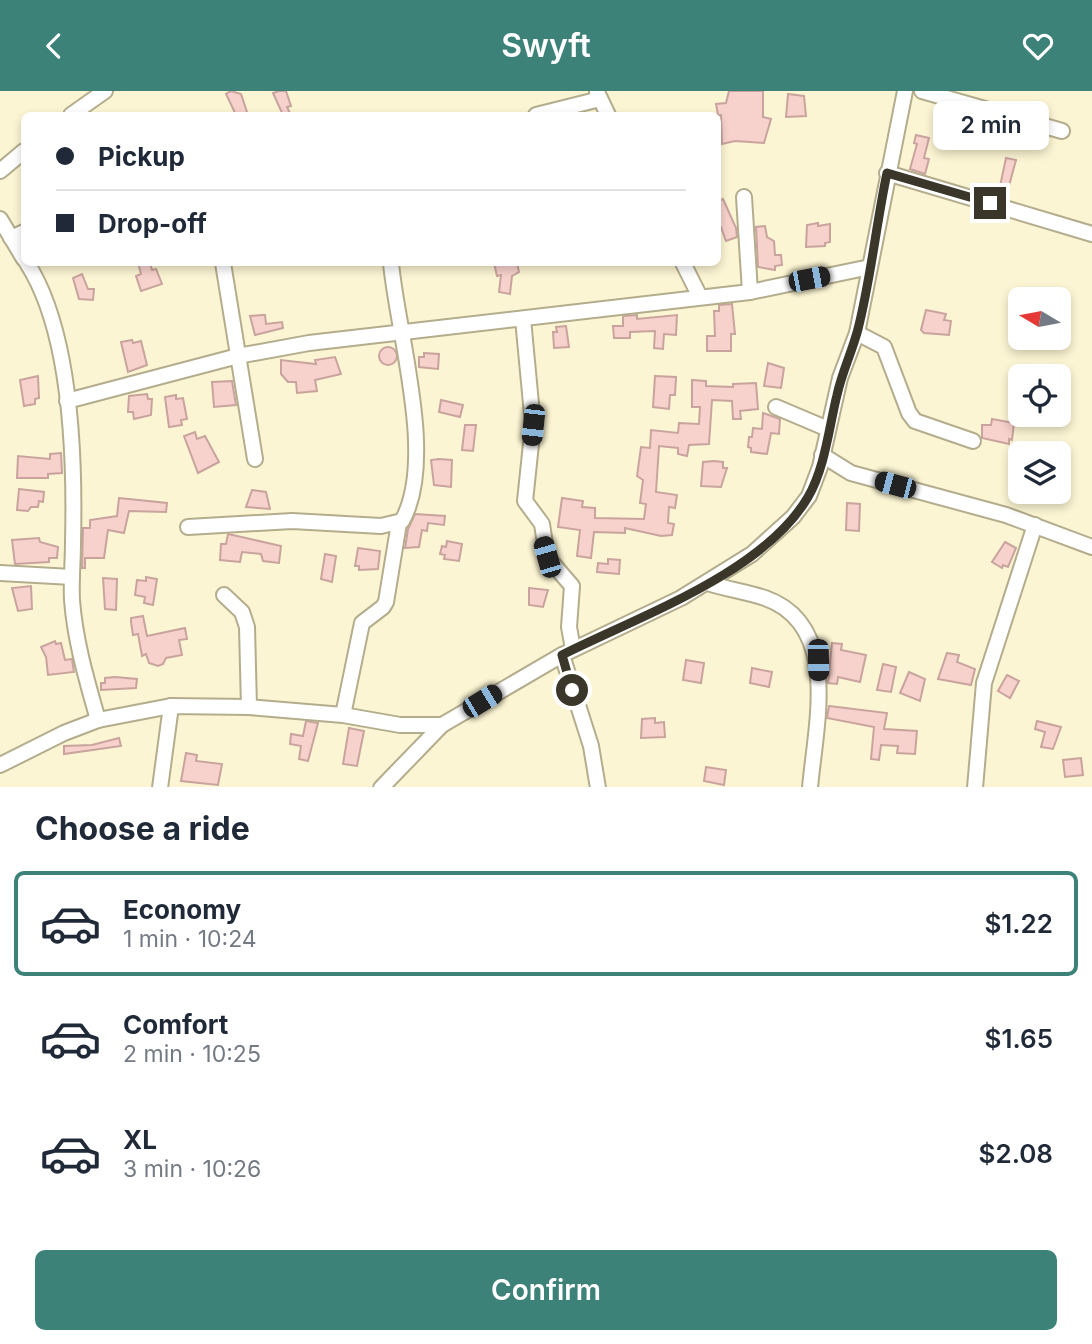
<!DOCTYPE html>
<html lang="en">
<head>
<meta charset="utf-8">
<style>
	body { margin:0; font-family:Inter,sans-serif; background:#f2f2f3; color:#1f2937; height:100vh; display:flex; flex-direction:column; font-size:26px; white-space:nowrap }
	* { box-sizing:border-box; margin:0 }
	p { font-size:23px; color:#747a83 }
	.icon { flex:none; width:38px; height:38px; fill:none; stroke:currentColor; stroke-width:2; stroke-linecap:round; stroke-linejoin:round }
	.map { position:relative; height:696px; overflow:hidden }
	.sheet { display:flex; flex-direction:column; background:#fff; flex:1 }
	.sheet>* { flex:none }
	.banner { position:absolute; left:21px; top:21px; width:700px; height:154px; border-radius:10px; box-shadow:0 4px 10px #0003; display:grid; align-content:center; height:154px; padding:0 35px; background:#fff }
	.needle { width:46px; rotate:280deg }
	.fabs { position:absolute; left:1008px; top:196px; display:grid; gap:14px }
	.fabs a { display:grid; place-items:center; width:63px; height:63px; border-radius:10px; background:#fff; box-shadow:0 4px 10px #0003; font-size:35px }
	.end { position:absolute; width:32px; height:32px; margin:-16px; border:9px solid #3a372a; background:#fff; box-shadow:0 0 0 4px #fff }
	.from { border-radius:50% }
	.bubble { position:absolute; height:49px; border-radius:10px; background:#fff; box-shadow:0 4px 10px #0003; font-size:23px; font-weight:600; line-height:49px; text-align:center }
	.car { position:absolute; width:21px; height:42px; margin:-21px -10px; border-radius:9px; box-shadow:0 0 5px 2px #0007; background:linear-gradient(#222 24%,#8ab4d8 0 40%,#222 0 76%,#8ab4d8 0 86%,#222 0) }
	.banner b { display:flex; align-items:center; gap:24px; height:66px; font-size:26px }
	.banner b+b { border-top:2px solid #e0e1e3 }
	.banner i { width:18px; height:18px; background:#1f2937 }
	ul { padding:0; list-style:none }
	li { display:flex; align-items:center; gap:21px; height:105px; margin:0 14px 10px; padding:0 21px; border:4px solid transparent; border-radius:10px }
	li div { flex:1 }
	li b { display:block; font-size:26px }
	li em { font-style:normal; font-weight:600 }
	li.current { border-color:#3c8279 }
	li>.icon { width:63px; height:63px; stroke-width:1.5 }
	h2 { padding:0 35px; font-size:32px; line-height:84px }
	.primary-button { display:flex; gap:14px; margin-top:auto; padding:14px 35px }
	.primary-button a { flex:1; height:80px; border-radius:10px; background:#3c8279; color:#fff; font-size:28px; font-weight:600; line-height:80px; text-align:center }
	header { display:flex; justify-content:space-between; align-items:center; height:91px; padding:0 35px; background:#3c8279; color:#fff; font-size:32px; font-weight:600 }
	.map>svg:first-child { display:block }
	.building { fill:#f7d1cb; stroke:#c9a49e; stroke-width:2 }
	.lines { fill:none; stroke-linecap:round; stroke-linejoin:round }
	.minor-casing { stroke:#b4ad8d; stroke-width:18 }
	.minor { stroke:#fff; stroke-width:14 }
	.route { stroke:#3a372a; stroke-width:9 }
</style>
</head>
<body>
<header><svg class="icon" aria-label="back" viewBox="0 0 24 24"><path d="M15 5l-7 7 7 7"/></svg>Swyft<svg class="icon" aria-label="heart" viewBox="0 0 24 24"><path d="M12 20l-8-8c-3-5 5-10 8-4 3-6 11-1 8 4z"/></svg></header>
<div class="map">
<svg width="1092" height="697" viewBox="0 0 1092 697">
	<rect width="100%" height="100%" fill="#fcf5d3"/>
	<g class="building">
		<polygon points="231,0 241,3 248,24 236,24 226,3"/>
		<polygon points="279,0 286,0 291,15 287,16 290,22 283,24 273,2"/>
		<polygon points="729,0 763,0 763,26 771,28 764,52 735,50 722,53 721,24 718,24 716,13 726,12"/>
		<polygon points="788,3 804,5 806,25 786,26"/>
		<polygon points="916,44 929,47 924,67 929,68 925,83 910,78 917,53 914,52"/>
		<polygon points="1006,67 1016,69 1007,102 999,100"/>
		<polygon points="723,108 736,137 737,146 726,150 718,128 718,110"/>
		<polygon points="818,132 818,135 830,133 830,151 825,152 825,155 806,156 807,134"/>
		<polygon points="765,135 767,146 774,150 775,164 781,164 782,174 775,175 775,179 758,176 756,136"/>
		<polygon points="138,172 150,172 152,179 156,178 162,193 141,200 136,185 141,183"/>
		<polygon points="494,172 517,172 519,181 512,185 510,203 499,201 501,184 497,185"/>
		<polygon points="82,183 88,198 94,198 93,209 79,208 73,187"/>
		<polygon points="732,213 735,243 731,243 731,260 707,260 707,245 715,245 714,220 719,220 719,214"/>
		<polygon points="926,219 946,223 944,229 951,230 949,244 924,242 921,239"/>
		<polygon points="262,224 265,224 266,233 282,231 283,237 255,244 250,225"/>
		<polygon points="637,224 637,228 677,224 676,244 664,243 663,258 654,257 655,240 630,241 630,247 614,247 613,235 623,235 623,225"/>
		<polygon points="566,235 569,256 554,257 553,241 557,241 556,236"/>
		<polygon points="132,249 133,252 141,250 147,274 128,281 121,251"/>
		<circle cx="388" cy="265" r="9"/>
		<polygon points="424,262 439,263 438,278 419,276 419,266 424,266"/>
		<polygon points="335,266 341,283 315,289 317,300 297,302 296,291 288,291 281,283 281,269 316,273 315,269"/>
		<polygon points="768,272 784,277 781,297 764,295"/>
		<polygon points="38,285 39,307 35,308 35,313 24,315 20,289"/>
		<polygon points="655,285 676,286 675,304 670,304 669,318 653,316"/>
		<polygon points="692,289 706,290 706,295 733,296 733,293 756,292 758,318 740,320 741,328 733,328 732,310 712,309 709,353 689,354 687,365 678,363 678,357 659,355 656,401 677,404 675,417 669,416 668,432 674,433 672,444 661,445 625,437 625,442 594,441 591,467 577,465 580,439 558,436 562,407 583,410 582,416 595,417 595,427 644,428 646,413 640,412 643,389 637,385 641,356 650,357 651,339 678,342 679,332 699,333 700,316 692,316"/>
		<polygon points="232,290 236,314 214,316 212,291"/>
		<polygon points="147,303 148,308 152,308 151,324 134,328 133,321 128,321 129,305"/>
		<polygon points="176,304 176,308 183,307 187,328 181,329 182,334 169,336 165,306"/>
		<polygon points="441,309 463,314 460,326 439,321"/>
		<polygon points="763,322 780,328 779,343 771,342 767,363 751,361 751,357 748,356 749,346 752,346 753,337 762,338"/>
		<polygon points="992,328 1014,332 1012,349 1009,348 1009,353 982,347 982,334 991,334"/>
		<polygon points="465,334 476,334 473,360 462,359"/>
		<polygon points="195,341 197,348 205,345 219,371 198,382 184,345"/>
		<polygon points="61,362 62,382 48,383 48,387 17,387 18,365 50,368 50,363"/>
		<polygon points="439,368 452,369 451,396 434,394 431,369"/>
		<polygon points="714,370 723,371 723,377 727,377 721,396 701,395 703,371"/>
		<polygon points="19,398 44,401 43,411 39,410 38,416 31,416 28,420 17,419"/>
		<polygon points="252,399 266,401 270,418 246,416"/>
		<polygon points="119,407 167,412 166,421 129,420 124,442 108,439 104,467 85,467 85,477 82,477 83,437 90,437 90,429 117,425"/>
		<polygon points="847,412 860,413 859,440 846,439"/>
		<polygon points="415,423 445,425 444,434 428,432 427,440 422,439 419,456 405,457 408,438"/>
		<polygon points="228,443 281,455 279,472 263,470 261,463 242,461 240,471 220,469 221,453 226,453"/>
		<polygon points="39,447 40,451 58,456 57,467 49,467 49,471 15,473 12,449"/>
		<polygon points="447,450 462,453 459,470 444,468 445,464 440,463 442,455 446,456"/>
		<polygon points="1005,451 1016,457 1008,476 1003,474 1002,477 992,471"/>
		<polygon points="358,457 380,460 378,478 359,479 359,475 355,475"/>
		<polygon points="325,463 336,465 332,491 321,488"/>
		<polygon points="608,468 620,469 619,483 597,481 598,472 608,473"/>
		<polygon points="146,486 157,488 153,514 144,512 145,506 135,504 137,489 146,490"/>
		<polygon points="103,487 117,488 116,519 105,518"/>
		<polygon points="31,495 32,518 18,520 12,497"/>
		<polygon points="529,497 548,499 543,516 529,514"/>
		<polygon points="143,525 147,545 185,537 187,548 179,549 182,564 166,567 163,573 158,575 149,572 146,563 142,565 138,543 133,544 131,531 131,527"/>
		<polygon points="55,550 56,553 61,552 65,569 72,568 74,581 48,584 46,566 41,556"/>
		<polygon points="832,552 842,553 841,559 866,564 860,591 838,586 837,593 828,592"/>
		<polygon points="947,562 959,564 957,571 975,578 971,594 938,588"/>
		<polygon points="686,569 704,572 701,592 683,589"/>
		<polygon points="883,573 896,576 891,601 877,599"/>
		<polygon points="752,577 772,581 769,596 750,592"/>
		<polygon points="909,581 925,588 920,610 900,602"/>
		<polygon points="1007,584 1019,590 1010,607 998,600"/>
		<polygon points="115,586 137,588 136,597 101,599 101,592 105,592 105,587"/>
		<polygon points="829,615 887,622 884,638 917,640 915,663 897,662 898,655 881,654 879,669 871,668 874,636 827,627"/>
		<polygon points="655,627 655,632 664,631 665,646 641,647 642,628"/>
		<polygon points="306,630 318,632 308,670 299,668 301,655 290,653 291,643 303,645"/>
		<polygon points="1037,630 1061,636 1053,658 1041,656 1045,641 1035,638"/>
		<polygon points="349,637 364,640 357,675 343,673"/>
		<polygon points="119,647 121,655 64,663 64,655 92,654"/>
		<polygon points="186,662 197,664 196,670 222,673 218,694 181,690"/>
		<polygon points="1081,667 1083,684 1065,686 1063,669"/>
		<polygon points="706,676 726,679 724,694 704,690"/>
	</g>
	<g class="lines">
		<defs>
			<g id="minor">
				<polyline points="922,0 1062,40"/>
				<polyline points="597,1 608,24"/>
				<polyline points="71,24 105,0"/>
				<polyline points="536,24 600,8"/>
				<polyline points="0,80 24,60"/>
				<polyline points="887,82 1092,143"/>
				<polyline points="744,106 750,201"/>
				<polyline points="0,128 24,168"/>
				<polyline points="11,147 24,141"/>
				<path d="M27,172C72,242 75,368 73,451C73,470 71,490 72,509C75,550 87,590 98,629"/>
				<polyline points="223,172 255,368"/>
				<polyline points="683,172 700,206"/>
				<polyline points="523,228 533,334 525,410 542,433 547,466 572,495 569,536 573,558"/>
				<polyline points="857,242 884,256 909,322 915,330 973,350"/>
				<polyline points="67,310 238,265 309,252 750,201 870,176"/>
				<polyline points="776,316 828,338"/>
				<polyline points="822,364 851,382 1006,424 1092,456"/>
				<path d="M188,436L292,430L381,435L402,430C437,368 397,241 391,172"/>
				<polyline points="0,482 72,486"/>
				<path d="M708,492C726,498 747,501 765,507C842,534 815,636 810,697"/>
				<polyline points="224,504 242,521 247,536 249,616"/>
				<polyline points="562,564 591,655 598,697"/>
				<polyline points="343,624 362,532 383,516 386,511 399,432"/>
				<polyline points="0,674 64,642 98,629 171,615 249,616 343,624 400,634 442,634 562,564 681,507 752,463 793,426 809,405 820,376 840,287 857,242 905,0"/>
				<polyline points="160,697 171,615"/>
				<polyline points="381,697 442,634"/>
				<polyline points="975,697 984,592 1035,434"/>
			</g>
		</defs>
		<use href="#minor" class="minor-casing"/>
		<use href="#minor" class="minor"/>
	</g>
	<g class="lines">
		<path class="route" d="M572,599L562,564C637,526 764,482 808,406C825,377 829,336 837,304C842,281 852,261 858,238C871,187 876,134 887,82L990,112"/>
	</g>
</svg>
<div class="fabs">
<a><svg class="needle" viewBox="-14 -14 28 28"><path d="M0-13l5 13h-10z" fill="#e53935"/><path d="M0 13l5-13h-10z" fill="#747a83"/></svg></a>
<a><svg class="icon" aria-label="locate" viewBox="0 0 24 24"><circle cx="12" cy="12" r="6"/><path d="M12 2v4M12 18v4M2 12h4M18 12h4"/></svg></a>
<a><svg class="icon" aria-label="layers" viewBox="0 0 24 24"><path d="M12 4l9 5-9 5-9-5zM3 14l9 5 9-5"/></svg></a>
</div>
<i class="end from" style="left:572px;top:599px"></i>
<i class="end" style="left:990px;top:112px"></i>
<div class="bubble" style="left:933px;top:10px;width:116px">2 min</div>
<i class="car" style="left:809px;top:188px;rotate:79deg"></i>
<i class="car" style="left:533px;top:334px;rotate:186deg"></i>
<i class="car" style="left:895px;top:394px;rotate:285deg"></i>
<i class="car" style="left:547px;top:466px;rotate:344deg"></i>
<i class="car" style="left:818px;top:569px;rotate:179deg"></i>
<i class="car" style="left:482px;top:610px;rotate:59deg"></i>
<div class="banner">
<b><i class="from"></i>Pickup</b>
<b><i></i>Drop-off</b>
</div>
</div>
<section class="sheet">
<h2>Choose a ride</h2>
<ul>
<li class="current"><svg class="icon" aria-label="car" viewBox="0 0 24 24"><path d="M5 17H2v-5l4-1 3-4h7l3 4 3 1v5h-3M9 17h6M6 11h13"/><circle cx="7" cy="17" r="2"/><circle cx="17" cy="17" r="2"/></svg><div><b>Economy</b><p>1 min · 10:24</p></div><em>$1.22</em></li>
<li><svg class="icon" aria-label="car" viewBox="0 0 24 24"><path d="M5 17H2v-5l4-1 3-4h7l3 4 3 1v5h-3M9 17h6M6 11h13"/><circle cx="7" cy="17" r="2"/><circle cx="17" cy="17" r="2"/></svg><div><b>Comfort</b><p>2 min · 10:25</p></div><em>$1.65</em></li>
<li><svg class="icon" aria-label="car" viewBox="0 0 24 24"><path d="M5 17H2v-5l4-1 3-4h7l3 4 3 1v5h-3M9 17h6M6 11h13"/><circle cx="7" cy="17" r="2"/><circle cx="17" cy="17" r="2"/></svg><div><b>XL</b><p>3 min · 10:26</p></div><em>$2.08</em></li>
</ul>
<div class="primary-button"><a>Confirm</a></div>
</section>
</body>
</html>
